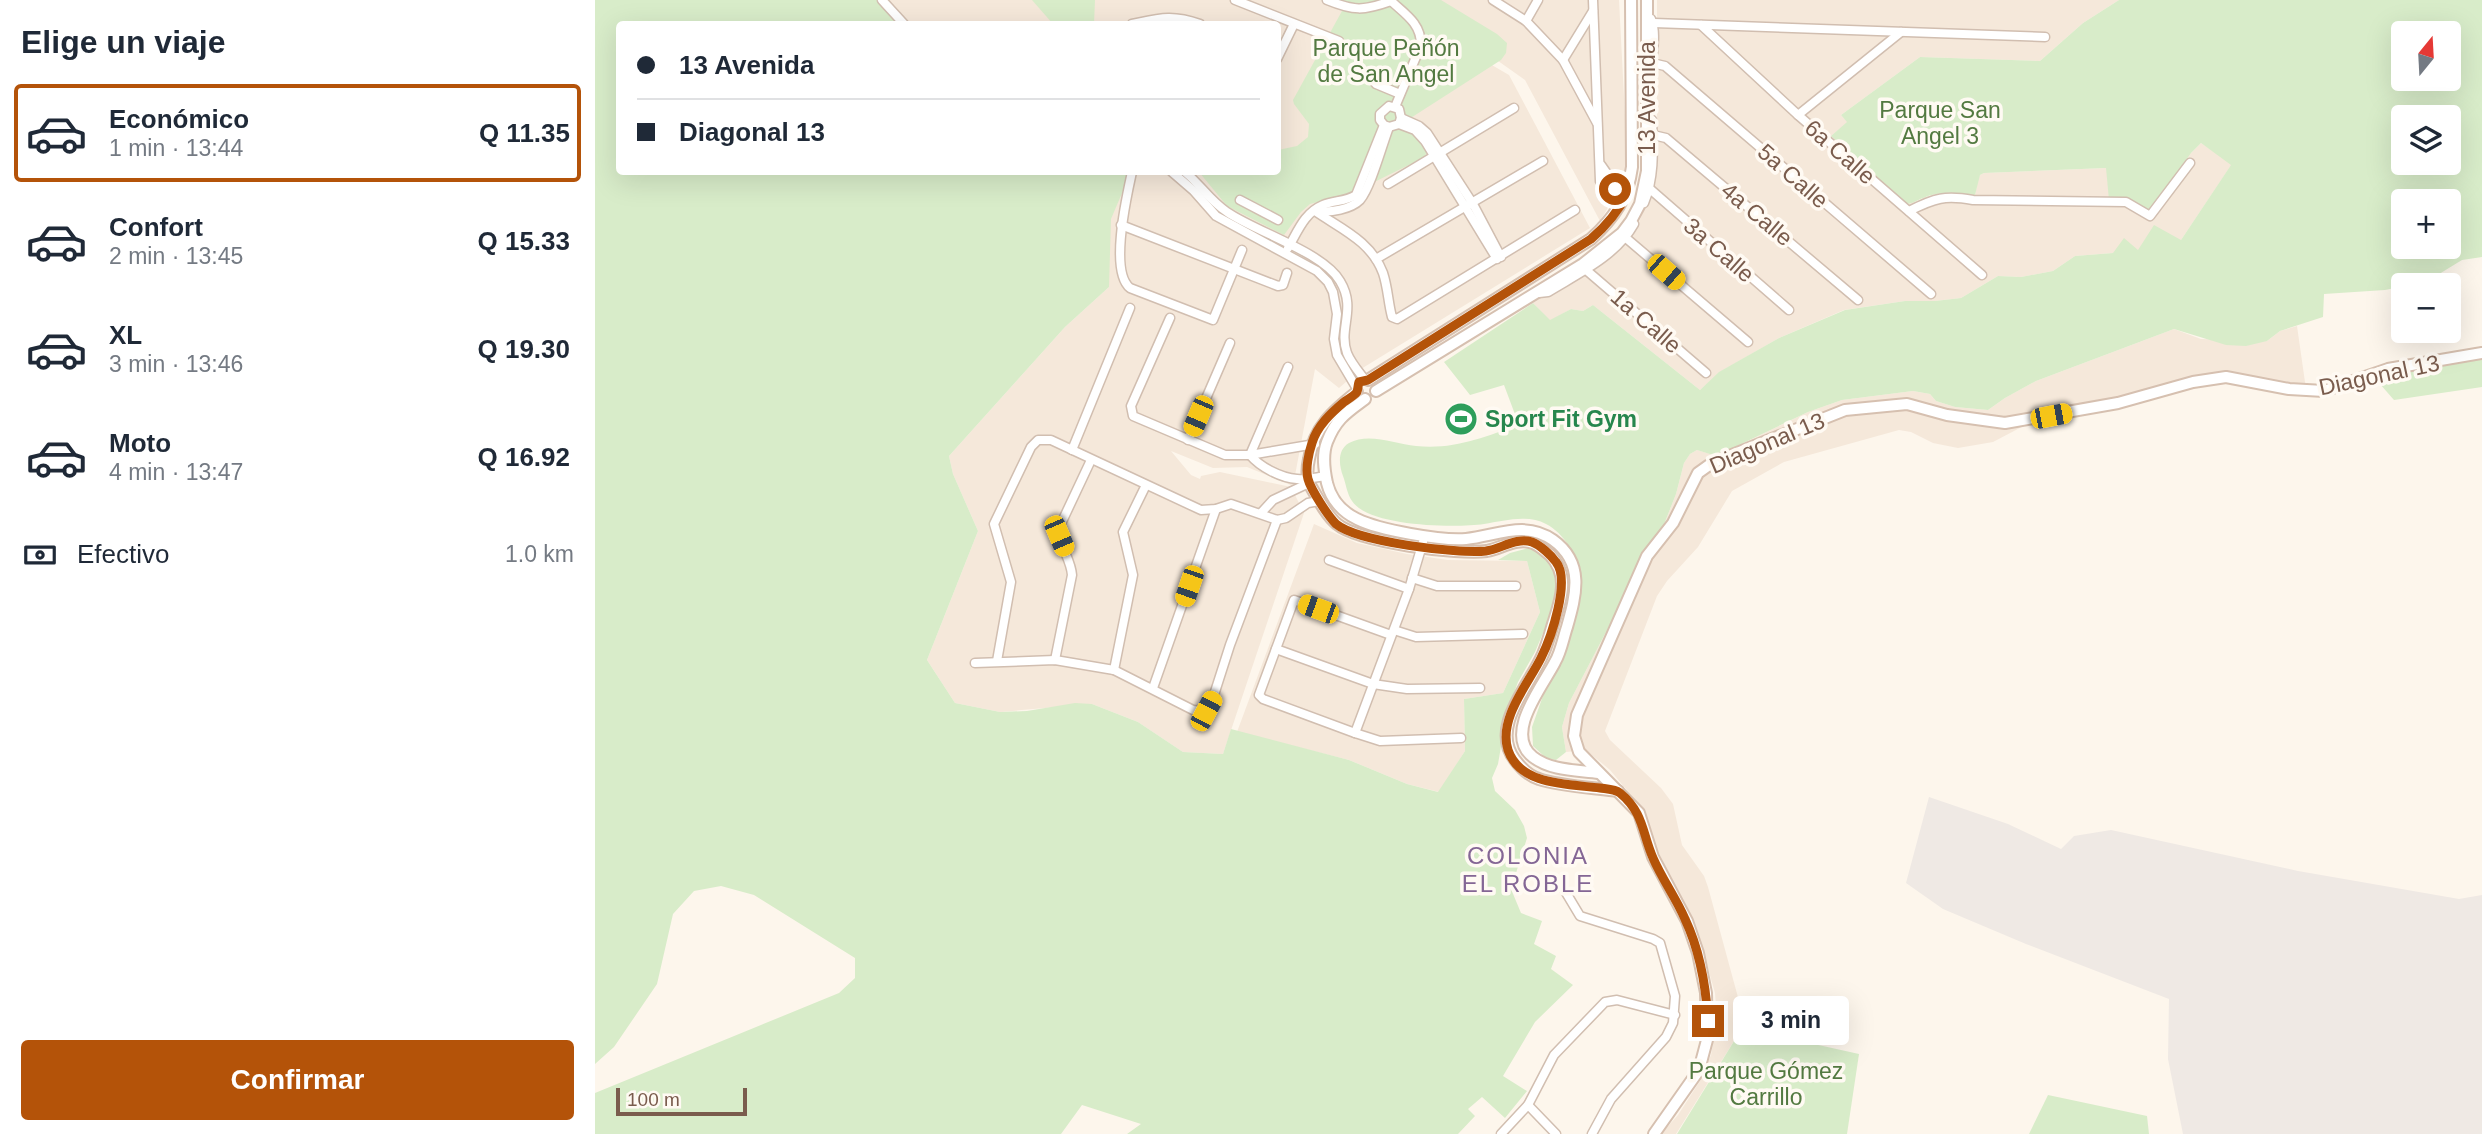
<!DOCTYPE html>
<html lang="es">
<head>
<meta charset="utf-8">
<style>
	body { margin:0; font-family:Helvetica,sans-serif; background:#f6f6f7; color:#1f2937; height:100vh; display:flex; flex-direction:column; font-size:26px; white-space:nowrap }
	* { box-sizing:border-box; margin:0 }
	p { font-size:23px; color:#747a83 }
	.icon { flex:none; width:38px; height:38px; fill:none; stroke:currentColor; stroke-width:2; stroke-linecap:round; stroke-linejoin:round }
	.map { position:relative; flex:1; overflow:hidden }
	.sheet { display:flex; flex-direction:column; background:#fff; width:595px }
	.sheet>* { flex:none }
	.hud { position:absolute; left:21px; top:21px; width:665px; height:154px; border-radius:7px; box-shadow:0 7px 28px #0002; display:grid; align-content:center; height:154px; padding:0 21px; background:#fff }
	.needle { width:46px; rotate:18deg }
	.fabs { position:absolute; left:1796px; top:21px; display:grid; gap:14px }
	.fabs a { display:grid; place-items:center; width:70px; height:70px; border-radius:7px; background:#fff; box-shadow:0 7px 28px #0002; font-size:35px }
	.scale { position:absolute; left:21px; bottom:18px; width:131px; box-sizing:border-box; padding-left:7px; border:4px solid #7a5c4d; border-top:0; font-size:19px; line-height:24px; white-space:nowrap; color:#7a5c4d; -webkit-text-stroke:5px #fffaf3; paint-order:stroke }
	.end { position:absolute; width:32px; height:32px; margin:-16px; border:9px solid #b45309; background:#fff; box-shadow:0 0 0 4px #fff }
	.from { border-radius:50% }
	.bubble { position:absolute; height:49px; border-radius:7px; background:#fff; box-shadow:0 7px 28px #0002; font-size:23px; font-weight:700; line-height:49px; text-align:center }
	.car { position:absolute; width:21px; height:42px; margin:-21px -10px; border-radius:9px; box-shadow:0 0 5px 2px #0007; background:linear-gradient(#f5c518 24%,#345 0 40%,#f5c518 0 76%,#345 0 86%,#f5c518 0) }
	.hud b { display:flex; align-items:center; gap:24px; height:66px; font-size:26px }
	.hud b+b { border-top:2px solid #e0e1e3 }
	.hud i { width:18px; height:18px; background:#1f2937 }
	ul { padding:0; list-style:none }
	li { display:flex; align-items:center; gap:21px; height:98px; margin:0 14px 10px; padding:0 7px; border:4px solid transparent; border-radius:7px }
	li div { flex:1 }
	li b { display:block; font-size:26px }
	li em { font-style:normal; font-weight:700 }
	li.active { border-color:#b45309 }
	li>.icon { width:63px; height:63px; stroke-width:1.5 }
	h2 { padding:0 21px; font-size:32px; line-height:84px }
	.pay { display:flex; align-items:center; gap:18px; height:77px; padding:0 21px; font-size:26px }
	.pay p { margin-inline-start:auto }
	.action { display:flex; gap:14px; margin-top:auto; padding:14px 21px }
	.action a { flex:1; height:80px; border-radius:7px; background:#b45309; color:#fff; font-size:28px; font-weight:700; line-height:80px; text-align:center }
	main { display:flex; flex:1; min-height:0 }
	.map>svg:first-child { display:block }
	.residential { fill:#f5e8da }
	.industrial { fill:#efe9e4 }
	.green { fill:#d8ecc9; fill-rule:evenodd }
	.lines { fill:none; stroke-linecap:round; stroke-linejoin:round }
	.street-casing { stroke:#d1beb0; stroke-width:11 }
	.secondary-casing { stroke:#d6c0b0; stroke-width:14 }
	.street { stroke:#fff; stroke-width:8 }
	.secondary { stroke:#fff; stroke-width:10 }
	.route { stroke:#b45309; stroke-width:9 }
	.labels { text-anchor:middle; stroke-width:7; stroke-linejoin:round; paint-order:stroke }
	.park-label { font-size:23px; fill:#537a41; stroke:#fffaf3 }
	.street-label { font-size:23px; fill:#7a5c4d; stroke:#fffaf3 }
	.leisure-label { font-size:23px; font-weight:bold; fill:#27864d; stroke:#fffaf3; text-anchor:start }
	.neighbourhood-label { font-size:24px; letter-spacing:2px; fill:#846695; stroke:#fffaf3 }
</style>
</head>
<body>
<main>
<section class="sheet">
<h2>Elige un viaje</h2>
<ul>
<li class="active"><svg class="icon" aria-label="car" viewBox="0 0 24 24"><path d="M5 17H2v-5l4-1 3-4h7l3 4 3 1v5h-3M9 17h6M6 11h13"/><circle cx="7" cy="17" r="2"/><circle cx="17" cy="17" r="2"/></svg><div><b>Económico</b><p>1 min · 13:44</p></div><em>Q 11.35</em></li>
<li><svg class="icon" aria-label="car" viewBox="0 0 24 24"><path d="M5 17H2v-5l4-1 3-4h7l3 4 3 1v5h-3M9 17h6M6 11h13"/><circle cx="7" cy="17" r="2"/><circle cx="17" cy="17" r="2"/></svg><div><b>Confort</b><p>2 min · 13:45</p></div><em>Q 15.33</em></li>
<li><svg class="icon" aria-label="car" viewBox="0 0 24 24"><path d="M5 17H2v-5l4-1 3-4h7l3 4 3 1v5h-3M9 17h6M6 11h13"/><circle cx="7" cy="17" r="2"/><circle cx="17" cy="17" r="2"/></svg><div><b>XL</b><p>3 min · 13:46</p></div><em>Q 19.30</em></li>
<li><svg class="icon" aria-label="car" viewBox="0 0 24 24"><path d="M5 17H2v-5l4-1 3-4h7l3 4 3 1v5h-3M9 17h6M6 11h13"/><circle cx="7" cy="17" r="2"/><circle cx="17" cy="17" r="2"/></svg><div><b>Moto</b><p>4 min · 13:47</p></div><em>Q 16.92</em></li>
</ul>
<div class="pay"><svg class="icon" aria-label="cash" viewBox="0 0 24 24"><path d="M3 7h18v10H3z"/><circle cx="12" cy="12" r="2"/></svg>Efectivo<p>1.0 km</p></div>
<div class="action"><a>Confirmar</a></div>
</section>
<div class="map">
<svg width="1887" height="1134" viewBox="0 0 1887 1134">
	<rect width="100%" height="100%" fill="#fdf6ec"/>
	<g class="residential">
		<polygon points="169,0 804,0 828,25 914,75 995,228 766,369 744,388 720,369 698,486 652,467 618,468 576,451 596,475 605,479 606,476 625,472 696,487 709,513 628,754 588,752 543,722 497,704 405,712 360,703 332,660 383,531 358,474 354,456 470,327 514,287 387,172 682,172 682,24 228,24"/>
		<polygon points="817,0 1024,0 1033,174 1005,221 930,80"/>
		<polygon points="1062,0 1524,0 1488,23 1445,61 1325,57 1246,115 1253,122 1236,136 1321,203 1329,197 1351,193 1380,195 1383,179 1385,175 1389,173 1512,168 1596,153 1606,143 1637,164 1586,240 1543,251 1480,256 1458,271 1426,277 1403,276 1366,298 1340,301 1310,301 1249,310 1184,338 1125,372 1105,390 998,305 988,311 976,309 955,321 938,303 1024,248 1044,222 1059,187 1062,163"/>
		<polygon points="1702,326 1711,389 1634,383 1607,384 1547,399 1444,418 1398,442 1363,448 1338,443 1316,432 1304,430 1189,462 1137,491 1103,547 1072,581 1062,596 1010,731 1015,740 1066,788 1078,804 1087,845 1109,876 1113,887 1147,1012 1147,1028 1081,1134 1066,1134 1083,1115 1105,1081 1116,1055 1122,1019 1120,993 1104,937 1062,849 1046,807 1015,770 991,750 971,752 967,727 974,703 1023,609 1046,555 1068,527 1081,494 1089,463 1095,454 1102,450 1122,456 1213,412 1247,400 1318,391 1335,394 1341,401 1360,407 1393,410 1410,398 1441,381 1579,329 1606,339 1672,341 1685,331"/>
		<polygon points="719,524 762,543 812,554 853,560 932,561 945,612 908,693 869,699 870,751 844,792 812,784 754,760 642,732"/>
	</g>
	<polygon class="industrial" points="1334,797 1413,824 1466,849 1479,836 1516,830 1703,871 1864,899 1887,895 1887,1134 1588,1134 1573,1059 1574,999 1431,944 1348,909 1311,883"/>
	<g class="green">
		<polygon points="0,0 282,0 302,24 24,24 24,172 536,172 516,219 514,287 470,327 354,456 358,474 383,531 332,660 360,703 405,712 432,711 480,703 497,704 543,722 588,752 628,754 636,729 754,760 812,784 843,792 870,751 869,699 908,693 945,612 932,561 903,560 915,553 938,547 956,560 962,581 962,600 940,652 923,682 912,712 903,764 897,778 900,791 920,810 929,826 932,838 916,889 926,913 947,921 939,944 961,956 956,969 978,985 940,1022 908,1076 932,1091 910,1118 887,1097 873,1109 880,1116 863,1134 532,1134 546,1124 487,1105 466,1134 0,1134 0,1093 244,993 260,978 260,958 159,895 126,886 99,891 78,914 62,984 19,1047 0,1064"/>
		<polygon points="437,0 500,0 499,24 458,24"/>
		<polygon points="726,0 846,0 902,34 912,43 911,53 906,60 811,121 832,150 830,157 757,193 715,204 706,212 689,235 632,206 604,172 682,172 683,150 702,146 713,137 714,124 699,104 698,100 747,11 744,7"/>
		<path d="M1524,0H1887V257L1867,260L1831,282L1790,290L1729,294L1728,317L1685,331L1672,341L1651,346L1631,345L1579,329L1441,381L1410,398L1393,410L1360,407L1341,401L1335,394L1318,391L1247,400L1213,412L1121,456L1102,450L1095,454L1089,463L1081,494L1068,527L1046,555L1023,609L974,703L967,727L971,752L961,760L951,758L938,746L937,727L983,596C984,590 986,582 985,575C982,556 969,533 951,524C932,514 909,521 889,524C860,528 774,527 757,501C752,494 751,484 748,476C744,465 742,450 754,443C774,432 800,444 821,446C859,450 889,437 924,425L909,385L875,395L849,362L938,303L955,320L976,309L988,311L998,305L1105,390L1124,372L1184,338L1250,310L1310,301H1340L1366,298L1403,276L1426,277L1458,271L1480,256L1518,253L1529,238L1543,250L1559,225L1586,240L1636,165L1606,143L1596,153L1554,211L1514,200L1511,168L1389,173L1385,175L1380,195C1363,193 1345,190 1328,198C1322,200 1319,203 1312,204L1236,136L1252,122L1246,115L1325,57L1445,61L1488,23ZM1808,33H1853V79H1808ZM1808,117H1853V163H1808ZM1808,201H1853V247H1808Z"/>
		<polygon points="1887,351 1887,387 1799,400 1785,384 1792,370"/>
		<polygon points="1147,1028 1264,1054 1252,1134 1082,1134"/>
		<polygon points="1453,1095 1552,1116 1554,1134 1434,1134"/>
	</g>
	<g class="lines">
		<defs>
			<g id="street">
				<polyline points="287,0 309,24"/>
				<polyline points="640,0 744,41"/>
				<path d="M732,0C759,11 768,11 796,1"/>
				<path d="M795,0C810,14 826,23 826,45L800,107"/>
				<polyline points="898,0 931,21 968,60 1002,123"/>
				<polyline points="998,0 1005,181 1007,185 1032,194"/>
				<path d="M1056,19C1062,34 1057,53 1057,68"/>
				<polyline points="931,21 943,0"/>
				<polyline points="1059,23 1450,37"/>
				<path d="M537,24C565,18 577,14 605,24"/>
				<polyline points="1106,25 1203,115 1387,275"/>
				<polyline points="682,59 699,24"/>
				<polyline points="968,60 998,11"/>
				<polyline points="1057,63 1070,66 1336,294"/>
				<polyline points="772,73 781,84 805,94"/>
				<polyline points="1203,115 1306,32"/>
				<polyline points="806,118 824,126 832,133 878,204 906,257"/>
				<polyline points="804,124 820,130 830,141 902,259"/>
				<polyline points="1058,135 1071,138 1263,300"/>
				<polyline points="1006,165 1013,175 1035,183"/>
				<path d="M537,172C532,195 514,271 535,288L618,320L647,250"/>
				<polyline points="577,172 599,191 621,216 722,271 733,282 738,292 742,314 739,339 742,355 761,387"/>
				<path d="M590,172C605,184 615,201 632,212C661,232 728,252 745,281C762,309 743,328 752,353C756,363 764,372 770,380"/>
				<polyline points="793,184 919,108"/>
				<polyline points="1055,189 1194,310"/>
				<polyline points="645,200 683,220"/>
				<path d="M1049,203C1060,176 1058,149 1057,120"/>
				<path d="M720,211C746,229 776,241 788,273C793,288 793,302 797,317L802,319L980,210"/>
				<path d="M723,211C735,213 756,209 765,200C776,187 787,145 794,127"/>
				<path d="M1314,211C1340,198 1350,195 1378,200L1531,202L1555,216L1595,163"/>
				<polyline points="526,225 683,286 688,285 692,273"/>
				<polyline points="1031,238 1153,342"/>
				<path d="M693,248C703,231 709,213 728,205C739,200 750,202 761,195L789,125L785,120V114L794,106L804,109L806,118L804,124L794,127L789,125"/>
				<polyline points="781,259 948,161"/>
				<polyline points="990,269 1111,373"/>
				<path d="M944,293L953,292C984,273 1021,256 1039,224"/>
				<polyline points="575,318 536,406 538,416 630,455 655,455 720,444"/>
				<polyline points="593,440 635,343"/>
				<polyline points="477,450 535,308"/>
				<polyline points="655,455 693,367"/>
				<path d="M655,455C665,467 686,478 702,479C711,480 722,477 731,476"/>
				<polyline points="666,513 678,500 714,483"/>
				<polyline points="734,560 814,589"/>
				<polyline points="817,578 842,586 921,586"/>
				<polyline points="799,630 821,637 928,634"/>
				<polyline points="796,635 699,600 664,695 668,699 760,733 785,741 866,738"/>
				<polyline points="681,649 778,684 812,689 885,688"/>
				<path d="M460,660L477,575C476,559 463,544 464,528L496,460"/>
				<polyline points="402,661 416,582 399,524 436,447 443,440 456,440 606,510 621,509 636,504 682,520 691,518 713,503 724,501"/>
				<polyline points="380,663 460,660 519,670 598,710 611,711 618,698 635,645 682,520"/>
				<polyline points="519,670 538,575 528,532 551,485"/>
				<polyline points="558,688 621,509"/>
				<polyline points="760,733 814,589 828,542"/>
				<polyline points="970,891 985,916 1058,939 1065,943 1080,996 1078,1023 1071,1037 1016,1099 997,1134"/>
				<polyline points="933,1105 961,1134"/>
				<polyline points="906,1134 933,1105 959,1055 1010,1002 1022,1000 1080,1015"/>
			</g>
			<g id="secondary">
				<path d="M773,380L996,239C1019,218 1033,198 1037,167L1036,0"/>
				<polyline points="781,391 988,264 1027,233 1036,221 1045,204 1052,171 1052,0"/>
				<path d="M762,392C738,411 719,427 714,459C712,468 711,476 715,485C722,497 731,515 742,524C763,542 864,555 892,551C907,548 922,537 938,543C944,545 950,551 955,555C975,576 966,599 958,624C955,634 952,645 948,654C935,685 894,727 920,760C926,768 934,776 944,779C963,786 1002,788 1023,791"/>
				<path d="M770,399C751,413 741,419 732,442C727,455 729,469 732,483C736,499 747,512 762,519C784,530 846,541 871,539C901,536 930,520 958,540C990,563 981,595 972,627C968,639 966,652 960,662C948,686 908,734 938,757C956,771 982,770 1004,773"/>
				<polyline points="1059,1134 1104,1070 1112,1040 1111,993 1103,953 1092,921 1058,857 1044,813 984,752 979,736 982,715 1052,556 1078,523 1103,473 1117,463 1250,410 1312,404 1352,415 1410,423 1523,403 1598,382 1631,377 1694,389 1729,391 1793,369 1887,353"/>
			</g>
		</defs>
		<use href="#street" class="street-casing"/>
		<use href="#secondary" class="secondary-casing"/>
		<use href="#street" class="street"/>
		<use href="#secondary" class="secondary"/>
	</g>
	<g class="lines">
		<path class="route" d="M1020,189L1032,194C1023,212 1011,226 996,239L773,380L764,382C763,385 763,389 762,392C760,395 752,400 749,402C736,413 722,426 717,443C714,452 710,469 713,479C716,490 733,516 741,524C763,542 862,554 891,551C906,549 921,537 937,542C945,545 956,555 961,562C976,580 956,638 946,658C933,684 903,719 913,750C925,786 975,784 1005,788C1012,789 1020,789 1025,793C1049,813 1047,833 1058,858C1067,879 1081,898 1090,919C1105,951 1111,986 1113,1021"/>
	</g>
	<defs>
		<symbol id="stadium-disc" viewBox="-11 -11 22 22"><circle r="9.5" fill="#2e9e5b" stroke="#fffaf3"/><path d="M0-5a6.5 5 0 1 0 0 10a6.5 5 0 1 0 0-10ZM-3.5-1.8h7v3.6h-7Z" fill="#fff"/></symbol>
	</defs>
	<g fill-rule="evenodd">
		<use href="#stadium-disc" x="847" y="400" width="38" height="38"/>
	</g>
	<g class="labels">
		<g class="park-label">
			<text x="791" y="56">Parque Peñón<tspan x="791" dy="26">de San Angel</tspan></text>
			<text x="1345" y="118">Parque San<tspan x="1345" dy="26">Angel 3</tspan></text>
			<text x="1171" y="1079">Parque Gómez<tspan x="1171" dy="26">Carrillo</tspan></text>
		</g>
		<g class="street-label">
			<text transform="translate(1052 98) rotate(-90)" y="8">13 Avenida</text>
			<text transform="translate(1245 152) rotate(41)" y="8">6a Calle</text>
			<text transform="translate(1198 176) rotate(41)" y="8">5a Calle</text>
			<text transform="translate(1162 214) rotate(40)" y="8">4a Calle</text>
			<text transform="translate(1124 250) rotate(41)" y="8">3a Calle</text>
			<text transform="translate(1051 321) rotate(41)" y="8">1a Calle</text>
			<text transform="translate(1784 375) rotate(-12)" y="8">Diagonal 13</text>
			<text transform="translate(1172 443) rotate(-23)" y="8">Diagonal 13</text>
		</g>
		<g class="leisure-label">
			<text x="890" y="427">Sport Fit Gym</text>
		</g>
		<g class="neighbourhood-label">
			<text x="933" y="864">COLONIA<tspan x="933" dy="28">EL ROBLE</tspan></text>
		</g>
	</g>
</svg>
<div class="fabs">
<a><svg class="needle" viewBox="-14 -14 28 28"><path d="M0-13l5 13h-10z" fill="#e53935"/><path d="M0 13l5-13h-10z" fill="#747a83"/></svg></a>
<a><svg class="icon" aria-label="layers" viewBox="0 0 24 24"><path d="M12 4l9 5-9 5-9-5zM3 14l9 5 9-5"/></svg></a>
<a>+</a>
<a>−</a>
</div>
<div class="scale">100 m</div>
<i class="end from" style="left:1020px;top:189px"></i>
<i class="end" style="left:1113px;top:1021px"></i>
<div class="bubble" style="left:1138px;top:996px;width:116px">3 min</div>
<i class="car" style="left:1071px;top:272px;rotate:131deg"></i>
<i class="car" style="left:603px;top:416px;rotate:203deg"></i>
<i class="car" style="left:1456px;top:416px;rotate:79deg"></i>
<i class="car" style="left:464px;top:536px;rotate:157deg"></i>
<i class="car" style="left:594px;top:586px;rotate:199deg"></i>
<i class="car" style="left:723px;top:609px;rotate:290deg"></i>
<i class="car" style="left:611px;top:711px;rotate:28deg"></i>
<div class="hud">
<b><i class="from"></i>13 Avenida</b>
<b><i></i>Diagonal 13</b>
</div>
</div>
</main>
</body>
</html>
